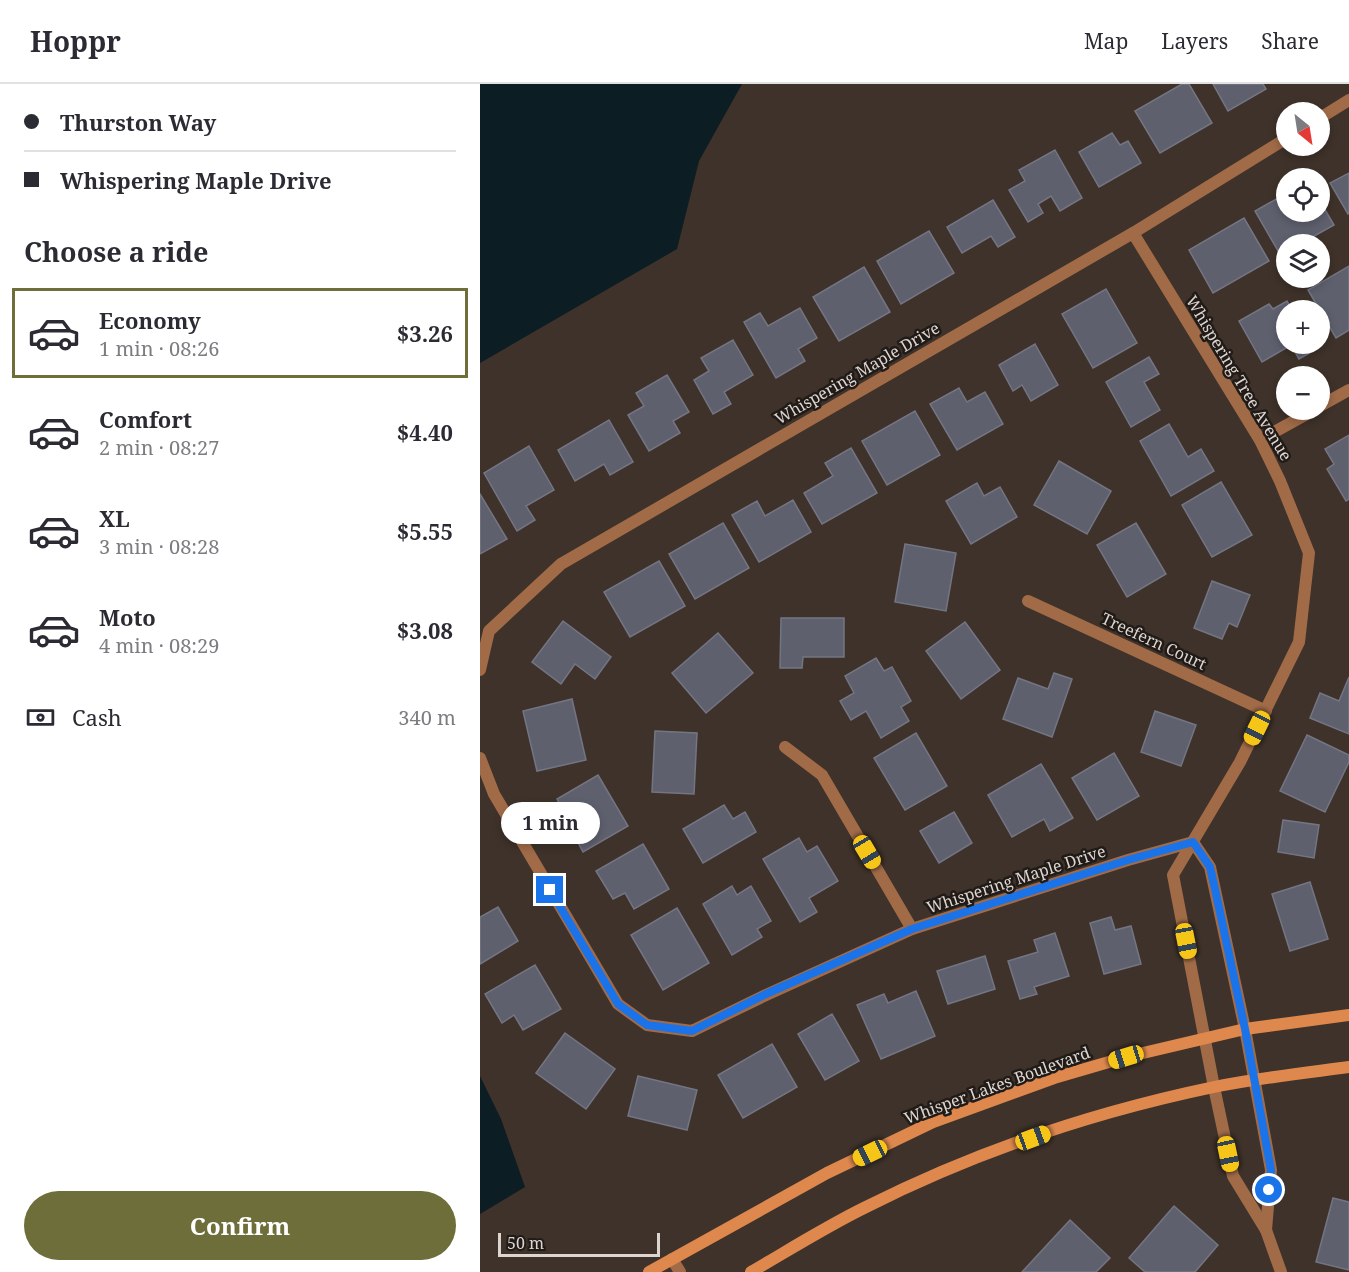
<!DOCTYPE html>
<html lang="en">
<head>
<meta charset="utf-8">
<style>
	body { margin:0; font-family:"Noto Serif",serif; background:#f2f2f3; color:#2b2b33; height:100vh; display:flex; flex-direction:column; font-size:22px; white-space:nowrap }
	* { box-sizing:border-box; margin:0 }
	p { font-size:20px; color:#7c7c81 }
	.icon { flex:none; width:33px; height:33px; fill:none; stroke:currentColor; stroke-width:2; stroke-linecap:round; stroke-linejoin:round }
	.map { position:relative; flex:1; overflow:hidden }
	.panel { display:flex; flex-direction:column; background:#fff; width:480px }
	.panel>* { flex:none }
	.hud { display:grid; align-content:center; height:132px; padding:0 24px; background:#fff }
	.needle { width:39px; rotate:150deg }
	.controls { position:absolute; left:796px; top:18px; display:grid; gap:12px }
	.controls a { display:grid; place-items:center; width:54px; height:54px; border-radius:50%; background:#fff; box-shadow:0 3px 9px #0003; font-size:30px }
	.scale { position:absolute; left:18px; bottom:15px; width:162px; box-sizing:border-box; padding-left:6px; border:3px solid #ddd5d0; border-top:0; font-size:16px; line-height:21px; white-space:nowrap; color:#ddd5d0; -webkit-text-stroke:4px #211b18; paint-order:stroke }
	.end { position:absolute; width:27px; height:27px; margin:-14px; border:8px solid #1a73e8; background:#fff; box-shadow:0 0 0 3px #fff }
	.from { border-radius:50% }
	.bubble { position:absolute; height:42px; border-radius:21px; background:#fff; box-shadow:0 3px 9px #0003; font-size:20px; font-weight:700; line-height:42px; text-align:center }
	.car { position:absolute; width:18px; height:36px; margin:-18px -9px; border-radius:8px; box-shadow:0 0 4px 2px #0007; background:linear-gradient(#f5c518 24%,#345 0 40%,#f5c518 0 76%,#345 0 86%,#f5c518 0) }
	.hud b { display:flex; align-items:center; gap:21px; height:57px; font-size:22px }
	.hud b+b { border-top:2px solid #e1e1e2 }
	.hud i { width:15px; height:15px; background:#2b2b33 }
	ul { padding:0; list-style:none }
	li { display:flex; align-items:center; gap:18px; height:90px; margin:0 12px 9px; padding:0 12px; border:3px solid transparent; border-radius:0px }
	li div { flex:1 }
	li b { display:block; font-size:22px }
	li em { font-style:normal; font-weight:700 }
	li.on { border-color:#6d6e3a }
	li>.icon { width:54px; height:54px; stroke-width:1.5 }
	h2 { padding:0 24px; font-size:27px; line-height:72px }
	.pay { display:flex; align-items:center; gap:15px; height:66px; padding:0 24px; font-size:22px }
	.pay p { margin-inline-start:auto }
	.cta { display:flex; gap:12px; margin-top:auto; padding:12px 24px }
	.cta a { flex:1; height:69px; border-radius:36px; background:#6d6e3a; color:#fff; font-size:24px; font-weight:700; line-height:69px; text-align:center }
	header { display:flex; align-items:center; gap:36px; box-sizing:border-box; height:84px; padding:0 30px; background:#fff; border-bottom:2px solid #e1e1e2 }
	header strong { font-size:28px }
	nav { display:flex; gap:33px; margin-inline-start:auto; font-size:21px }
	main { display:flex; flex:1; min-height:0 }
	.map>svg:first-child { display:block }
	.water { fill:#0c1d23 }
	.building { fill:#5f606e; stroke:#747583; stroke-width:1.5 }
	.lines { fill:none; stroke-linecap:round; stroke-linejoin:round }
	.street { stroke:#a16b48; stroke-width:12 }
	.secondary { stroke:#de884e; stroke-width:12 }
	.route { stroke:#1a73e8; stroke-width:8 }
	.labels { text-anchor:middle; stroke-width:5; stroke-linejoin:round; paint-order:stroke }
	.street-label { font-size:16px; fill:#ddd5d0; stroke:#211b18 }
</style>
</head>
<body>
<header>
<strong>Hoppr</strong>
<nav><a>Map</a><a>Layers</a><a>Share</a></nav>
</header>
<main>
<section class="panel">
<div class="hud">
<b><i class="from"></i>Thurston Way</b>
<b><i></i>Whispering Maple Drive</b>
</div>
<h2>Choose a ride</h2>
<ul>
<li class="on"><svg class="icon" aria-label="car" viewBox="0 0 24 24"><path d="M5 17H2v-5l4-1 3-4h7l3 4 3 1v5h-3M9 17h6M6 11h13"/><circle cx="7" cy="17" r="2"/><circle cx="17" cy="17" r="2"/></svg><div><b>Economy</b><p>1 min · 08:26</p></div><em>$3.26</em></li>
<li><svg class="icon" aria-label="car" viewBox="0 0 24 24"><path d="M5 17H2v-5l4-1 3-4h7l3 4 3 1v5h-3M9 17h6M6 11h13"/><circle cx="7" cy="17" r="2"/><circle cx="17" cy="17" r="2"/></svg><div><b>Comfort</b><p>2 min · 08:27</p></div><em>$4.40</em></li>
<li><svg class="icon" aria-label="car" viewBox="0 0 24 24"><path d="M5 17H2v-5l4-1 3-4h7l3 4 3 1v5h-3M9 17h6M6 11h13"/><circle cx="7" cy="17" r="2"/><circle cx="17" cy="17" r="2"/></svg><div><b>XL</b><p>3 min · 08:28</p></div><em>$5.55</em></li>
<li><svg class="icon" aria-label="car" viewBox="0 0 24 24"><path d="M5 17H2v-5l4-1 3-4h7l3 4 3 1v5h-3M9 17h6M6 11h13"/><circle cx="7" cy="17" r="2"/><circle cx="17" cy="17" r="2"/></svg><div><b>Moto</b><p>4 min · 08:29</p></div><em>$3.08</em></li>
</ul>
<div class="pay"><svg class="icon" aria-label="cash" viewBox="0 0 24 24"><path d="M3 7h18v10H3z"/><circle cx="12" cy="12" r="2"/></svg>Cash<p>340 m</p></div>
<div class="cta"><a>Confirm</a></div>
</section>
<div class="map">
<svg width="869" height="1188" viewBox="0 0 869 1188">
	<rect width="100%" height="100%" fill="#3e322a"/>
	<g class="water">
		<polygon points="0,0 262,0 219,77 197,165 0,279"/>
		<polygon points="0,992 21,1035 45,1103 0,1130"/>
	</g>
	<g class="building">
		<polygon points="702,0 709,0 732,39 680,69 655,27"/>
		<polygon points="733,0 783,0 786,5 748,27"/>
		<polygon points="632,49 640,61 648,57 661,79 619,103 599,68"/>
		<polygon points="575,66 602,114 580,127 571,112 558,120 563,129 548,138 529,106 545,97 539,86"/>
		<polygon points="869,89 869,129 868,130 850,99"/>
		<polygon points="807,109 807,128 840,128 840,117 854,141 820,160 807,160 807,168 801,172 775,127"/>
		<polygon points="513,116 535,153 518,163 511,152 482,169 467,143"/>
		<polygon points="764,134 789,177 733,209 709,166"/>
		<polygon points="449,147 474,189 421,220 397,177"/>
		<polygon points="869,182 869,246 856,254 828,206"/>
		<polygon points="384,183 410,228 359,257 333,213"/>
		<polygon points="626,205 657,259 613,284 582,230"/>
		<polygon points="807,217 812,226 807,226 807,260 831,260 835,266 819,275 811,261 782,278 759,237 789,220 793,225"/>
		<polygon points="320,224 337,254 318,265 325,277 296,294 264,238 280,229 288,242"/>
		<polygon points="253,256 273,291 244,308 251,320 233,330 214,296 229,287 221,274"/>
		<polygon points="555,260 578,301 551,317 542,301 533,307 519,281"/>
		<polygon points="669,273 679,290 664,298 680,326 651,343 626,298"/>
		<polygon points="187,291 209,328 193,337 200,349 169,367 148,331 164,322 156,309"/>
		<polygon points="479,304 487,318 505,308 523,340 477,366 450,320"/>
		<polygon points="435,327 460,371 407,401 382,357"/>
		<polygon points="129,336 153,378 130,391 124,380 95,397 78,366"/>
		<polygon points="689,340 708,373 721,365 734,387 691,412 660,357"/>
		<polygon points="869,351 869,415 866,417 847,385 854,380 845,365"/>
		<polygon points="49,362 74,406 46,422 55,436 37,447 4,389"/>
		<polygon points="371,364 397,409 342,440 324,409 353,392 345,379"/>
		<polygon points="579,377 631,407 607,450 554,421"/>
		<polygon points="741,398 772,451 732,473 702,421"/>
		<polygon points="497,399 504,412 520,403 537,433 491,460 466,417"/>
		<polygon points="0,410 27,455 0,470"/>
		<polygon points="313,416 331,448 279,478 252,431 277,417 285,432"/>
		<polygon points="243,439 269,484 215,515 189,470"/>
		<polygon points="656,439 686,490 647,513 617,461"/>
		<polygon points="425,460 476,469 466,527 415,518"/>
		<polygon points="179,477 205,522 150,553 124,508"/>
		<polygon points="732,497 770,511 757,543 749,539 742,555 714,544"/>
		<polygon points="301,534 364,534 364,573 323,573 322,584 300,584"/>
		<polygon points="83,537 131,573 115,595 95,580 81,600 52,578"/>
		<polygon points="485,538 520,586 481,615 446,567"/>
		<polygon points="238,549 273,589 226,629 192,589"/>
		<polygon points="396,574 404,587 412,583 431,617 421,623 429,637 401,654 386,627 371,636 360,617 374,609 365,592"/>
		<polygon points="574,589 592,595 572,653 523,635 538,594 568,605"/>
		<polygon points="869,593 869,650 830,634 840,609 859,617"/>
		<polygon points="92,615 106,676 57,687 43,627"/>
		<polygon points="675,627 716,641 701,682 661,668"/>
		<polygon points="175,647 217,649 214,710 172,708"/>
		<polygon points="436,649 467,702 425,726 394,674"/>
		<polygon points="827,651 869,671 869,678 845,728 800,707"/>
		<polygon points="634,669 659,712 617,736 592,694"/>
		<polygon points="561,680 593,734 570,747 564,735 532,753 508,711"/>
		<polygon points="118,691 148,742 103,768 93,749 109,740 98,721 85,729 77,715"/>
		<polygon points="244,721 253,735 265,728 276,748 223,779 203,745"/>
		<polygon points="474,728 492,759 459,779 440,747"/>
		<polygon points="803,736 839,741 834,774 798,768"/>
		<polygon points="319,754 327,768 337,762 358,797 329,814 337,828 320,838 283,775"/>
		<polygon points="163,760 189,805 154,825 145,809 133,815 116,787"/>
		<polygon points="830,798 848,855 810,867 792,810"/>
		<polygon points="252,802 257,811 271,802 291,837 277,845 282,853 252,871 223,820"/>
		<polygon points="18,823 38,857 0,880 0,833"/>
		<polygon points="197,824 229,879 183,906 151,851"/>
		<polygon points="631,833 635,846 651,842 661,880 624,890 610,839"/>
		<polygon points="575,849 589,892 554,903 557,910 540,915 528,877 558,868 554,856"/>
		<polygon points="505,872 515,905 468,920 457,887"/>
		<polygon points="55,881 81,925 43,946 34,931 22,939 5,910"/>
		<polygon points="436,907 455,952 401,975 377,921 404,910 408,919"/>
		<polygon points="352,930 379,977 345,996 318,950"/>
		<polygon points="85,949 135,985 106,1025 56,989"/>
		<polygon points="292,960 317,1003 263,1034 238,991"/>
		<polygon points="158,992 217,1006 207,1046 148,1032"/>
		<polygon points="853,1114 869,1118 869,1186 836,1178"/>
		<polygon points="694,1122 738,1161 715,1188 665,1188 649,1174"/>
		<polygon points="590,1136 630,1174 616,1188 542,1188"/>
	</g>
	<g class="lines">
		<g class="street">
			<polyline points="840,34 869,16"/>
			<polyline points="653,149 780,356 800,397 829,469 819,558 760,678 693,791 734,1003 753,1092 786,1146 801,1188"/>
			<polyline points="840,322 869,306"/>
			<polyline points="780,356 834,326"/>
			<polyline points="548,517 786,627"/>
			<polyline points="0,586 9,547 81,480 653,149 807,54"/>
			<polyline points="305,663 342,691 432,845"/>
			<polyline points="0,674 14,710 138,920 167,941 212,947 286,911 432,845 648,776 713,758"/>
			<polyline points="713,758 730,783 765,945 791,1086 786,1146"/>
			<polyline points="192,1175 200,1188"/>
		</g>
		<g class="secondary">
			<polyline points="169,1188 347,1089 453,1038 574,994 646,973 765,945 869,931"/>
			<path d="M271,1188C309,1166 347,1142 386,1123C495,1068 614,1028 734,1003C778,994 824,989 869,983"/>
		</g>
	</g>
	<g class="lines">
		<polyline class="route" points="70,806 138,920 167,941 212,947 286,910 432,845 648,776 713,758 730,783 735,805 765,945 791,1086 789,1106"/>
	</g>
	<g class="labels">
		<g class="street-label">
			<text transform="translate(377 289) rotate(-30)" y="6">Whispering Maple Drive</text>
			<text transform="translate(759 294) rotate(59)" y="6">Whispering Tree Avenue</text>
			<text transform="translate(674 557) rotate(25)" y="6">Treefern Court</text>
			<text transform="translate(536 795) rotate(-18)" y="6">Whispering Maple Drive</text>
			<text transform="translate(517 1001) rotate(-20)" y="6">Whisper Lakes Boulevard</text>
		</g>
	</g>
</svg>
<div class="controls">
<a><svg class="needle" viewBox="-14 -14 28 28"><path d="M0-13l5 13h-10z" fill="#e53935"/><path d="M0 13l5-13h-10z" fill="#7c7c81"/></svg></a>
<a><svg class="icon" aria-label="locate" viewBox="0 0 24 24"><circle cx="12" cy="12" r="6"/><path d="M12 2v4M12 18v4M2 12h4M18 12h4"/></svg></a>
<a><svg class="icon" aria-label="layers" viewBox="0 0 24 24"><path d="M12 4l9 5-9 5-9-5zM3 14l9 5 9-5"/></svg></a>
<a>+</a>
<a>−</a>
</div>
<div class="scale">50 m</div>
<i class="end from" style="left:789px;top:1106px"></i>
<i class="end" style="left:70px;top:806px"></i>
<div class="bubble" style="left:21px;top:718px;width:99px">1 min</div>
<i class="car" style="left:777px;top:644px;rotate:206deg"></i>
<i class="car" style="left:387px;top:768px;rotate:149deg"></i>
<i class="car" style="left:706px;top:857px;rotate:169deg"></i>
<i class="car" style="left:646px;top:973px;rotate:253deg"></i>
<i class="car" style="left:553px;top:1054px;rotate:70deg"></i>
<i class="car" style="left:390px;top:1069px;rotate:244deg"></i>
<i class="car" style="left:748px;top:1070px;rotate:168deg"></i>
</div>
</main>
</body>
</html>
